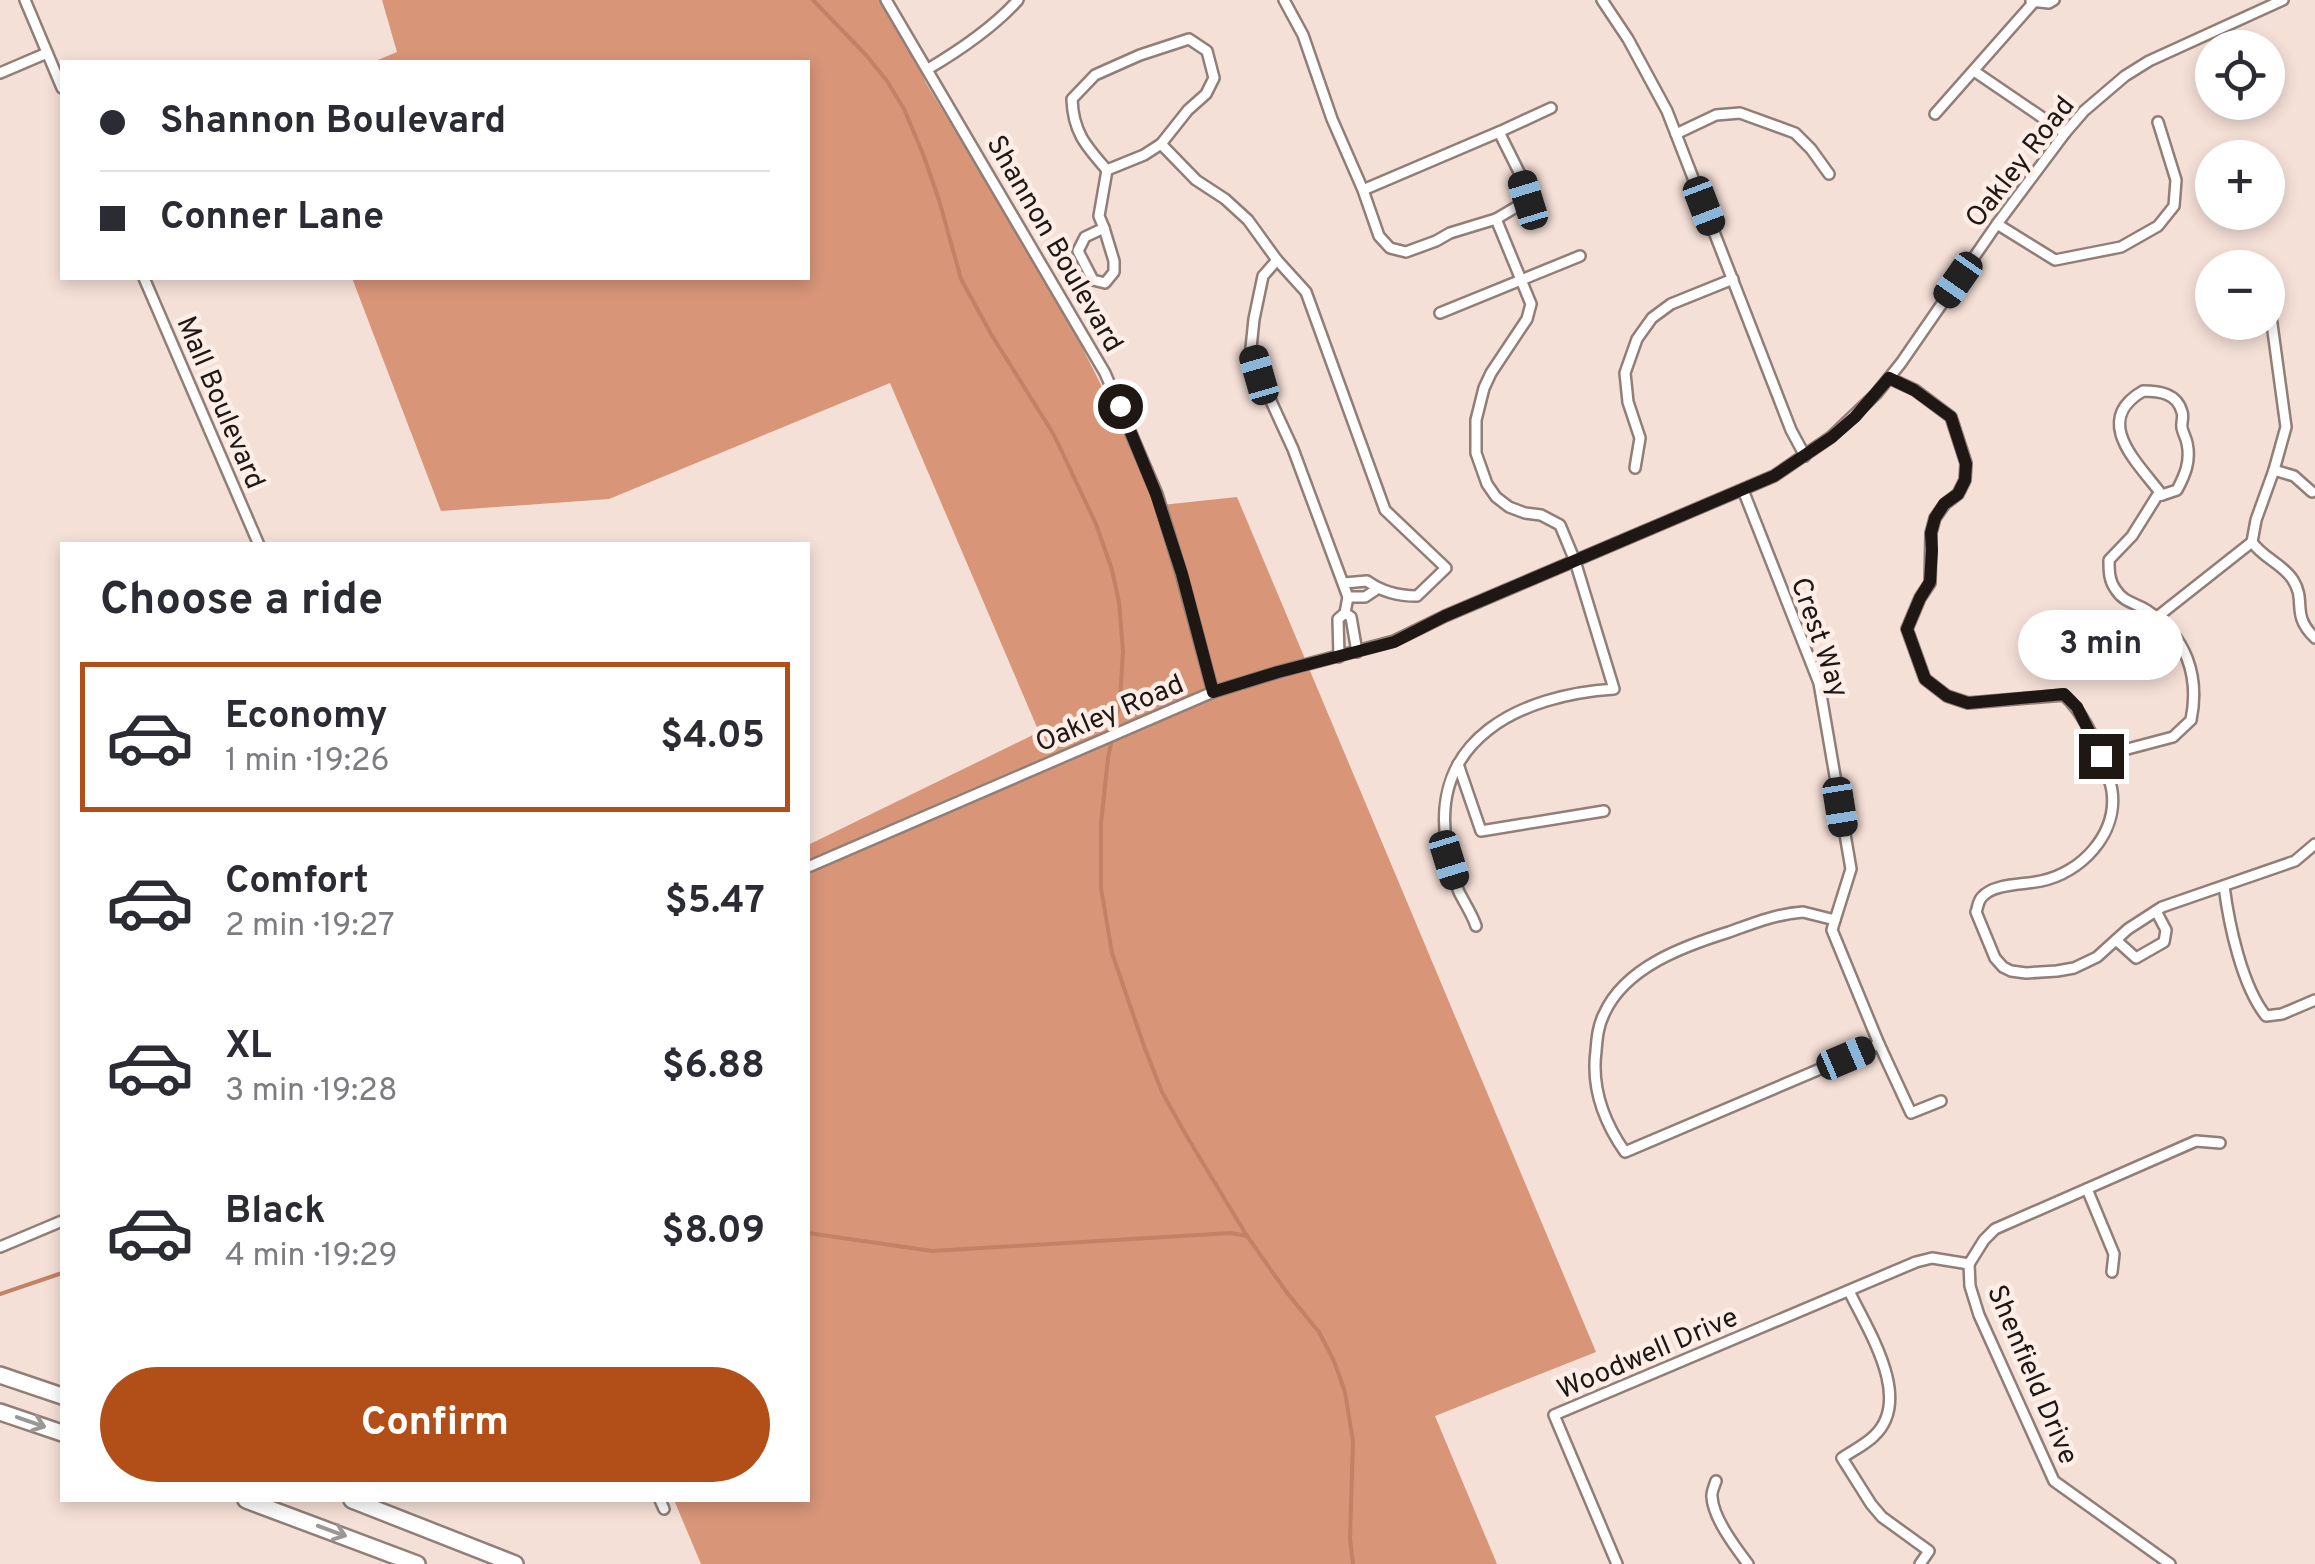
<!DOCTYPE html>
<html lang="en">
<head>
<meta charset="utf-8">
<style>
	body { margin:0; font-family:Overpass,sans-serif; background:#f7f7f7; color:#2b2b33; height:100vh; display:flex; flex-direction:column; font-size:38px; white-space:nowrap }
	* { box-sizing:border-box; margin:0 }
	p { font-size:32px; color:#7c7c81 }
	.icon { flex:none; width:55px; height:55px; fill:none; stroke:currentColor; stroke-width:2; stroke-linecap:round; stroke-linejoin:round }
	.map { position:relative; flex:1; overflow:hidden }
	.side { position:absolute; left:60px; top:542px; width:750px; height:960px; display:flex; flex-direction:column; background:#fff; border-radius:0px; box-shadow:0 5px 15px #0003 }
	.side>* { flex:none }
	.top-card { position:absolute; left:60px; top:60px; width:750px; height:220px; border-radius:0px; box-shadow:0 5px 15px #0003; display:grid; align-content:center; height:220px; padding:0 40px; background:#fff }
	.buttons { position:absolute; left:2195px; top:30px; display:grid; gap:20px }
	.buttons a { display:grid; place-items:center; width:90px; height:90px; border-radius:50%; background:#fff; box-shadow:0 5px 15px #0003; font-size:50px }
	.end { position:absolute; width:45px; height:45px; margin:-22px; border:12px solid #1e1714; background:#fff; box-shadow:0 0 0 5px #fff }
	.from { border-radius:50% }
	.bubble { position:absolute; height:70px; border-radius:35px; background:#fff; box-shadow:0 5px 15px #0003; font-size:32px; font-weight:700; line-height:70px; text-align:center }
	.car { position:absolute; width:30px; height:60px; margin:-30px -15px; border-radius:12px; box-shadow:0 0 8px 2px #0007; background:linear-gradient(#222 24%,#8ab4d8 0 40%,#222 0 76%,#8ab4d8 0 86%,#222 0) }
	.top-card b { display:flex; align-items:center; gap:35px; height:95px; font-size:38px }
	.top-card b+b { border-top:2px solid #e1e1e2 }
	.top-card i { width:25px; height:25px; background:#2b2b33 }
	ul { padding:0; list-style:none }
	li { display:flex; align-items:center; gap:30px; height:150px; margin:0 20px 15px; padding:0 20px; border:5px solid transparent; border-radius:0px }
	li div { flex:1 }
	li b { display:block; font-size:38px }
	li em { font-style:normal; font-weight:700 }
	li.current { border-color:#b24f19 }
	li>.icon { width:90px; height:90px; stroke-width:1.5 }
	h2 { padding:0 40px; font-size:45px; line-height:120px }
	.button { display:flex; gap:20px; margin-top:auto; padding:20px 40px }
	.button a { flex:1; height:115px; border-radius:60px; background:#b24f19; color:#fff; font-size:40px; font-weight:700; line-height:115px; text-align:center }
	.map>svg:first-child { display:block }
	.forest { fill:#d89578 }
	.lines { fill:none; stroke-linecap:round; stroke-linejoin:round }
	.stream { stroke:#c38265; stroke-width:4 }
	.minor-casing { stroke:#917e76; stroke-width:14 }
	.motorway-casing { stroke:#917e76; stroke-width:20 }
	.minor { stroke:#fff; stroke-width:9 }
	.motorway { stroke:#fff; stroke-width:15 }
	.oneway { stroke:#9a9795 }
	.route { stroke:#1e1714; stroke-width:12 }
	.labels { text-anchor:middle; stroke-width:9; stroke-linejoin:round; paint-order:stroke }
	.street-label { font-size:28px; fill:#1e1714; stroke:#ffeee7 }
</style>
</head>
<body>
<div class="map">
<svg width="2315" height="1564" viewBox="0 0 2315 1564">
	<rect width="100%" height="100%" fill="#f5e0d7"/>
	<polygon class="forest" points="382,0 887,0 926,83 1058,300 1162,505 1237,497 1596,1352 1435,1416 1497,1564 701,1564 674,1500 808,1500 808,845 1039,732 890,383 609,499 441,511 352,278 808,278 808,62 373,62 397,52"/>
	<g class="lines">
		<g class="stream">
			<polyline points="813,0 866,55 887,81 904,109 923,154 939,200 961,279 991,334 1054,435 1096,524 1112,570 1119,602 1123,651 1120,700 1108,758 1101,823 1101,888 1112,953 1144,1046 1162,1092 1186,1135 1247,1236 1288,1294 1319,1332 1334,1361 1345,1392 1353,1441 1350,1539 1353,1564"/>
			<polyline points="808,1233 932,1251 1231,1233 1247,1236"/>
			<polyline points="0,1294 62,1273"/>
		</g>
		<defs>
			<g id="minor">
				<polyline points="25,0 62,88"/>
				<polyline points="886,0 1105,373 1157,494 1181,573 1213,692"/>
				<polyline points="1284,0 1303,35 1332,119 1363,190 1379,236 1390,248 1406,252 1436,241 1450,233 1496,219 1528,200 1522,178 1499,132 1363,190"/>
				<polyline points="1602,0 1628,39 1667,111 1791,430 1805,456"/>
				<polyline points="2031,1 2049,3 2054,0"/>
				<path d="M1189,39L1207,51L1214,78L1206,94L1188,110L1161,144L1144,155L1107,170C1086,146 1073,132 1072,99L1095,75L1140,55Z"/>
				<path d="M928,69C960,50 993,28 1018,0"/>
				<polyline points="1974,71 2065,133"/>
				<polyline points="0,73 47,53"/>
				<polyline points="1935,114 2033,3"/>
				<polyline points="1499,132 1551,108"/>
				<polyline points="1676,134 1716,115 1740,113 1795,133 1811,149 1829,174"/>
				<path d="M1161,144L1196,180L1225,199L1248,220L1277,260L1306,292L1385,510L1446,568L1417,596C1399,596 1382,592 1367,581L1344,583"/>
				<polyline points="1997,224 2055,260 2121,247 2158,226 2174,206 2176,180 2158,122"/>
				<polygon points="1104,228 1114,261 1114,272 1105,283 1093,280 1078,251 1085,237"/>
				<polyline points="1104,228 1099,216 1107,170"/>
				<polyline points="1277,260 1263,276 1254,319 1251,348 1259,375 1293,449 1348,597 1345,613 1338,619 1339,657"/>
				<polyline points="144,278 259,545"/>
				<path d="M2270,309L2286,427L2274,470L2256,520L2252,542C2263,558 2283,564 2293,580C2307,602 2290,614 2315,638"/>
				<polyline points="1440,313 1580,256"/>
				<path d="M1889,378L1915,390L1951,417L1966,463L1965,480L1958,494L1945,504L1935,518L1931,533L1930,583L1920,598L1907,629L1925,679L1947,696L1968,703L2064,695C2084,714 2097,743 2105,769C2108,776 2111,784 2112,791C2118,834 2081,873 2041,881C2024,885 1994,883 1982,897C1978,901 1978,907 1976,912L1995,958L2003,967L2011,971L2026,973L2057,971L2074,968L2097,957L2128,929L2162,907L2295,861L2315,844"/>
				<path d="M2143,391C2159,391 2177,393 2182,412C2184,417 2181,422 2182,428C2183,433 2186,438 2187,443C2191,461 2185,475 2177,490L2162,495C2138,463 2091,421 2143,391Z"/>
				<polyline points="1635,468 1640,438 1628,402 1625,373 1637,339 1652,318 1671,304 1733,279"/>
				<polyline points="2274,470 2294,476 2312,492"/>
				<polyline points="1743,490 1819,683 1851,869 1835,920"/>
				<polyline points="1348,597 1365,597 1377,589"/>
				<polyline points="1345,613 1351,617 1357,652"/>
				<polyline points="2157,617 2252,542"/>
				<path d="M2101,756L2173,737L2191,720C2200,676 2186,636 2148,611C2137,603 2124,603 2116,590C2109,581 2109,571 2109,560L2132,536L2157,496L2162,495"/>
				<polyline points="1458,764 1481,831 1604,811"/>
				<polyline points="808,867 1213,692 1278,672 1394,641 1445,616 1774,476 1831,437 1876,394 1901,363 1997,224 2065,133 2084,111 2125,76 2149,61 2283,0"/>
				<path d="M2224,886C2229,925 2242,986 2266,1016L2282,1014L2315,1000"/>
				<path d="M1803,912L1835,920L1832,930L1879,1044L1625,1152C1604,1122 1591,1089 1596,1051C1597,1038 1598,1026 1604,1014C1625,967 1684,946 1729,932C1754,923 1776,914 1803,912Z"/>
				<path d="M1476,926C1472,914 1465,904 1459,892C1453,878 1449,861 1447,847C1428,738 1522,695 1614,689L1575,561L1560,525L1541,515L1525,513L1509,507L1496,497L1487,484L1476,453V420L1484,388L1491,373L1527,319L1531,304L1496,219"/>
				<polyline points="2116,940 2136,958 2164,942 2166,930 2156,911"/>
				<polyline points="1879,1044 1911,1113 1941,1101"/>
				<polyline points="2087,1189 2114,1254 2112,1272"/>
				<polyline points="0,1247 62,1221"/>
				<polyline points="1969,1264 1970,1286 1979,1315 2054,1481 2170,1564"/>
				<path d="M1849,1291C1867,1329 1914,1399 1874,1436C1865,1445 1852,1451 1842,1458L1871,1504L1882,1517L1929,1551L1920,1564"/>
				<path d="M1716,1481C1715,1484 1711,1493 1712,1497C1713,1518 1736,1548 1748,1564"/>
				<polyline points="660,1500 664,1509"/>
				<polyline points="1617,1564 1554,1415 1916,1262 1932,1258 1969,1264 1984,1240 1995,1229 2196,1141 2220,1143"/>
			</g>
			<g id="motorway">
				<polyline points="0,1375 62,1396"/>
				<polyline points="0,1412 62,1433"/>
				<polyline points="246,1500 417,1564"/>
				<polyline points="352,1500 515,1564"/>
			</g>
		</defs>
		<use href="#minor" class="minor-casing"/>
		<use href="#motorway" class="motorway-casing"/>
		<use href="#minor" class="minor"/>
		<use href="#motorway" class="motorway"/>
	</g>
	<defs><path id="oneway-shaft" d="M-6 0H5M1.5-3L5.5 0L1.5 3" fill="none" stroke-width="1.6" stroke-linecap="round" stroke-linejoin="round" transform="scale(2.5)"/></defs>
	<g class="oneway">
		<use href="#oneway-shaft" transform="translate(31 1422) rotate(19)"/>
		<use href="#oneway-shaft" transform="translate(332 1531) rotate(20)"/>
	</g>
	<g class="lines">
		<polyline class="route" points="1120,406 1156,494 1182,574 1213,692 1278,672 1394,642 1445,616 1774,476 1832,437 1855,417 1889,378 1914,390 1951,417 1966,464 1965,480 1958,494 1944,504 1935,518 1931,533 1932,550 1930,582 1920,598 1907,629 1925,679 1947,696 1968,703 2064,694 2077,707 2101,756"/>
	</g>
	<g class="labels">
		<g class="street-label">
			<text transform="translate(2019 161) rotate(-52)" y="10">Oakley Road</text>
			<text transform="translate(1056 243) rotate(60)" y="10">Shannon Boulevard</text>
			<text transform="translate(222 402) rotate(67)" y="10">Mall Boulevard</text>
			<text transform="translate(1821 637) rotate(71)" y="10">Crest Way</text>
			<text transform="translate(1109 712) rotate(-23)" y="10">Oakley Road</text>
			<text transform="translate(1647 1352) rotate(-23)" y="10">Woodwell Drive</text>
			<text transform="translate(2034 1374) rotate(67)" y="10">Shenfield Drive</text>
		</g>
	</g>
</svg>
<div class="buttons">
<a><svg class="icon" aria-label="locate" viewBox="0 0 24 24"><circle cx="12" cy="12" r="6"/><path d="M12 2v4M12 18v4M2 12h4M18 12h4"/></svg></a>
<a>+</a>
<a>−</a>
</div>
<i class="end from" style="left:1120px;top:406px"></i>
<i class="end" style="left:2101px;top:756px"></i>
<div class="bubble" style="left:2018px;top:610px;width:165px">3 min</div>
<i class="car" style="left:1528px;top:200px;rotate:343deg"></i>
<i class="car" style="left:1704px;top:206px;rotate:159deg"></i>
<i class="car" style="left:1958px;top:280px;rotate:215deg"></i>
<i class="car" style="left:1259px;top:375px;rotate:344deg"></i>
<i class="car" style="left:1840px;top:807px;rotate:171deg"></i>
<i class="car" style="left:1449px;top:860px;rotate:163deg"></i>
<i class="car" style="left:1846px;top:1058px;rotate:67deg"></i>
<div class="top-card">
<b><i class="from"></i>Shannon Boulevard</b>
<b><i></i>Conner Lane</b>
</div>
<section class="side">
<h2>Choose a ride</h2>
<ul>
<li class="current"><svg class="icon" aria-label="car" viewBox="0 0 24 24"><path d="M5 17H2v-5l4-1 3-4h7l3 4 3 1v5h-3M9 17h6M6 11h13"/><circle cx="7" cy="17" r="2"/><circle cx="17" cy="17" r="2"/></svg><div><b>Economy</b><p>1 min · 19:26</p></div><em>$4.05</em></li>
<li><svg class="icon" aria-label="car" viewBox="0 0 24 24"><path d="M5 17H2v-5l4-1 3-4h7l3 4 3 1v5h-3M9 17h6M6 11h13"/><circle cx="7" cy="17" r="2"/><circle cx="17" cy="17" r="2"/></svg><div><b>Comfort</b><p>2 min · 19:27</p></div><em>$5.47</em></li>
<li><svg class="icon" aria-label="car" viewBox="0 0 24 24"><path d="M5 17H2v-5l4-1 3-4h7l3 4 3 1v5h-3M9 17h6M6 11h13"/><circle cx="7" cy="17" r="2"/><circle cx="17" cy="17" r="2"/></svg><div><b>XL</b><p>3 min · 19:28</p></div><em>$6.88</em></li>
<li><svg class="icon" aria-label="car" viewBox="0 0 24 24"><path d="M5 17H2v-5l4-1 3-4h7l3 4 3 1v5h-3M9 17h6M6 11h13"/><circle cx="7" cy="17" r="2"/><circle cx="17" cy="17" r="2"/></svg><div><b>Black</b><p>4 min · 19:29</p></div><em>$8.09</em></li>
</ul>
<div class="button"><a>Confirm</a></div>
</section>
</div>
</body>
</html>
